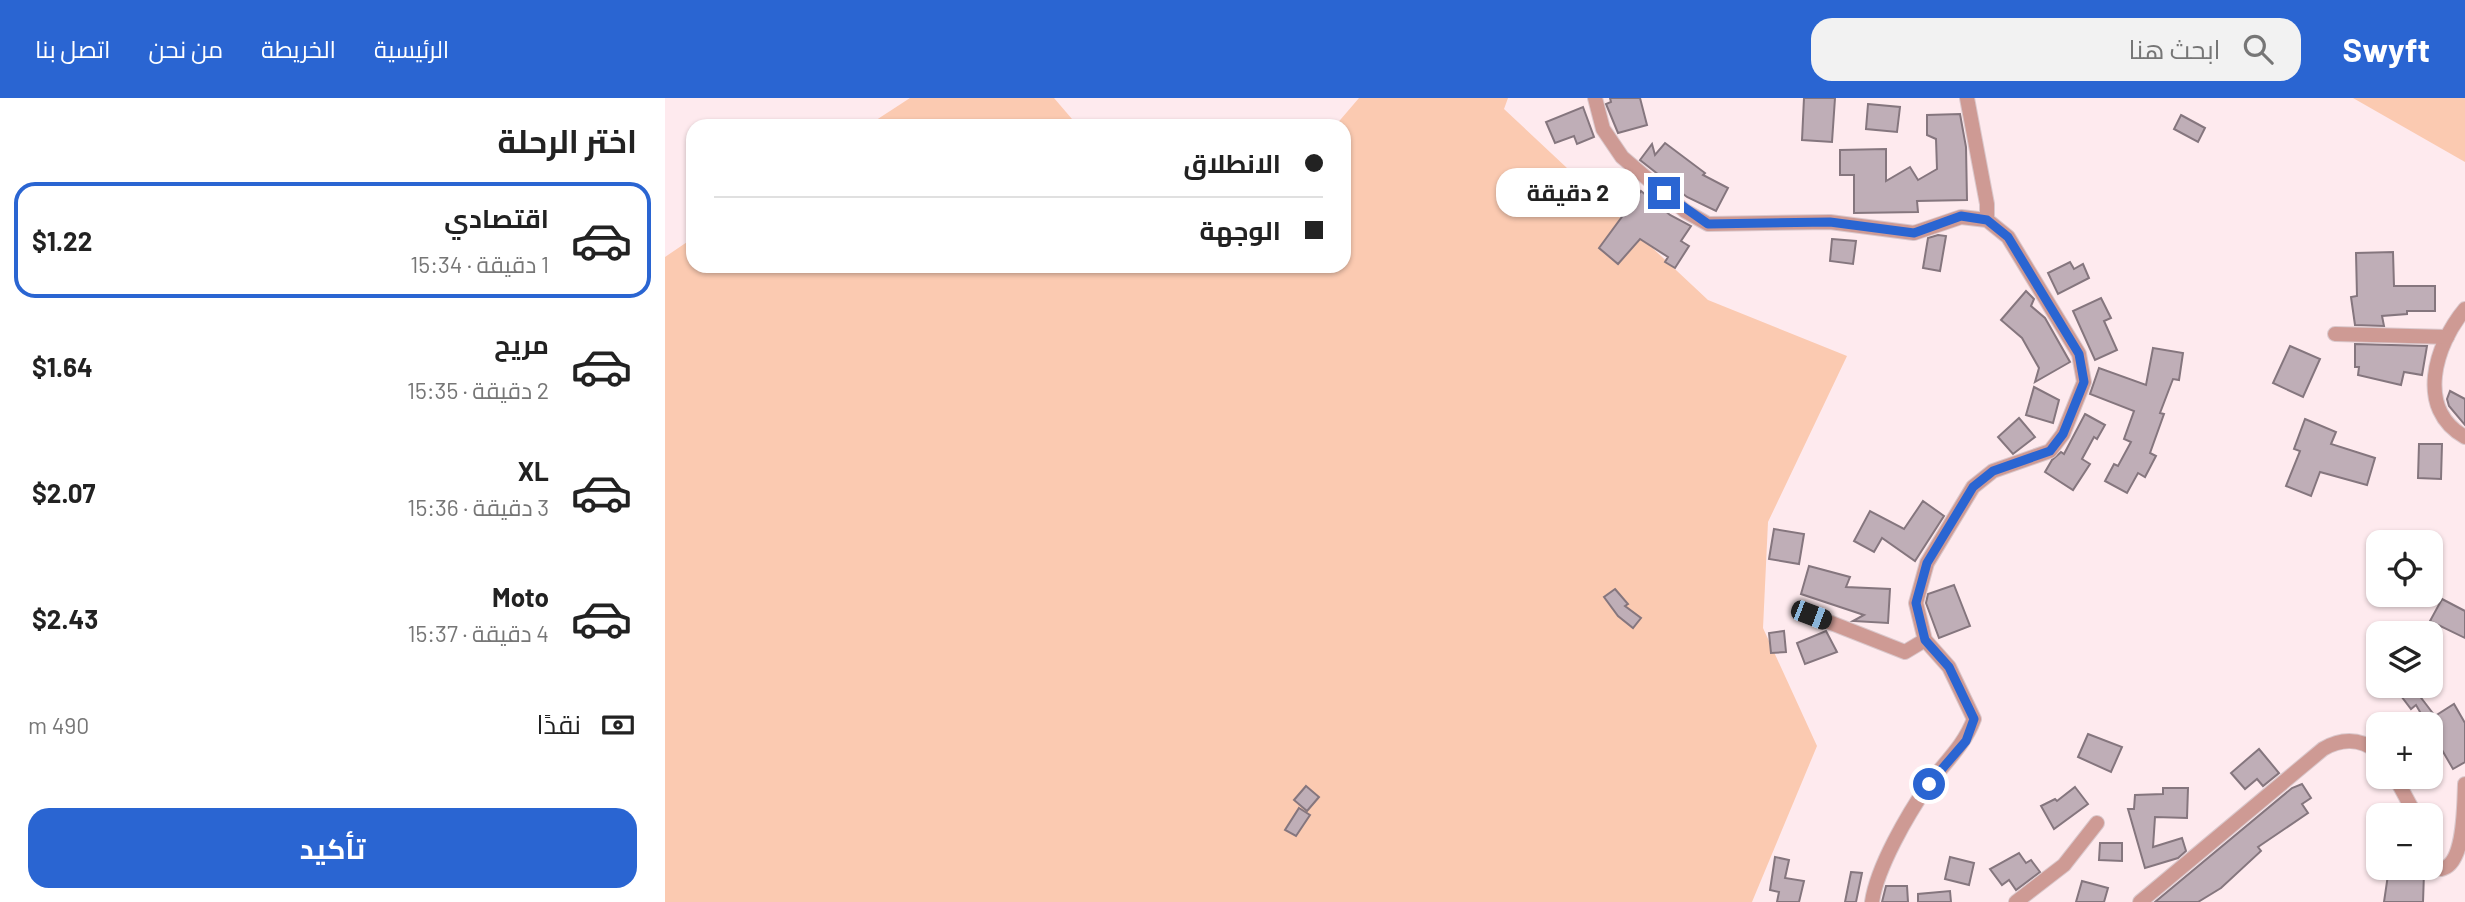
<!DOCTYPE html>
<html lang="ar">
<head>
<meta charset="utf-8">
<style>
	body { margin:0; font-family:Barlow,Cairo,sans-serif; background:#f2f2f2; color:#222; direction:rtl; height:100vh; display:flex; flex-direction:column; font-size:26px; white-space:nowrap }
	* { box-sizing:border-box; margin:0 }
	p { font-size:23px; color:#767676 }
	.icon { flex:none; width:38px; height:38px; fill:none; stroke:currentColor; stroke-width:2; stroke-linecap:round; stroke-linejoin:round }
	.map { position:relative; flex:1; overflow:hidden; direction:ltr }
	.panel { display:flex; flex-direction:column; background:#fff; width:665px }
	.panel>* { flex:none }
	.hud { position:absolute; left:21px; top:21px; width:665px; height:154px; border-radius:21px; box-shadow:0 2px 5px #0004; direction:rtl; display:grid; align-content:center; height:154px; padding:0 28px; background:#fff }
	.fabs { position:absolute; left:1701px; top:432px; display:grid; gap:14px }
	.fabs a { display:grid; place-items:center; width:77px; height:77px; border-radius:14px; background:#fff; box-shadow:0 2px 5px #0004; font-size:35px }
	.end { position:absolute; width:32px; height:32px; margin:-16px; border:9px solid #2a65d2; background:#fff; box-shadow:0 0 0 4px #fff }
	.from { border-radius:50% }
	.bubble { position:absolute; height:49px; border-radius:21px; background:#fff; box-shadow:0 2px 5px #0004; font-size:23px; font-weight:700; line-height:49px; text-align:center; direction:rtl }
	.car { position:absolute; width:21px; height:42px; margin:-21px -10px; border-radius:9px; box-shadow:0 0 5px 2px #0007; background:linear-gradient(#222 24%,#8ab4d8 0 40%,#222 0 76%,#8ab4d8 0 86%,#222 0) }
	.hud b { display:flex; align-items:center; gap:24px; height:66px; font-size:26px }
	.hud b+b { border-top:2px solid #e0e0e0 }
	.hud i { width:18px; height:18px; background:#222 }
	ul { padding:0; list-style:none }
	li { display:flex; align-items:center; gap:21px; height:116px; margin:0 14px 10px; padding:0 14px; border:4px solid transparent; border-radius:21px }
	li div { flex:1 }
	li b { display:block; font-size:26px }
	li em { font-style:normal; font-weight:700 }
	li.on { border-color:#2a65d2 }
	li>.icon { width:63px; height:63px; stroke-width:1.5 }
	h2 { padding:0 28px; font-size:32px; line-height:84px }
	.pay { display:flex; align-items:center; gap:18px; height:77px; padding:0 28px; font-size:26px }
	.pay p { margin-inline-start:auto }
	.button { display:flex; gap:14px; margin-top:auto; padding:14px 28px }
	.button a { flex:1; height:80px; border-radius:21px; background:#2a65d2; color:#fff; font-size:28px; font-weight:700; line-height:80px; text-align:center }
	header { display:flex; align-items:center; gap:42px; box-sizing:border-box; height:98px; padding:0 35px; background:#2a65d2; color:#fff }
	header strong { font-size:33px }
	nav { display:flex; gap:38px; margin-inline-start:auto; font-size:24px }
	.search { width:490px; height:63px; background:#f2f2f2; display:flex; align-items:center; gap:18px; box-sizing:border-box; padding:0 24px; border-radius:21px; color:#767676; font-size:26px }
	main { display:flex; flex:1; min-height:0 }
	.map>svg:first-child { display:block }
	.green { fill:#fbcab1 }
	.building { fill:#bfaeb7; stroke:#85767e; stroke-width:2 }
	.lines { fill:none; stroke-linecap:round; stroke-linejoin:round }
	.minor-casing { stroke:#dac8cc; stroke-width:16 }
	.minor { stroke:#ce9a94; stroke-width:14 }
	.route { stroke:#2a65d2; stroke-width:9 }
</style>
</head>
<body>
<header>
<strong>Swyft</strong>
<div class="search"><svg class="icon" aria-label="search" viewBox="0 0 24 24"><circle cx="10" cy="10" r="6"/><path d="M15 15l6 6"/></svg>ابحث هنا</div>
<nav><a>الرئيسية</a><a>الخريطة</a><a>من نحن</a><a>اتصل بنا</a></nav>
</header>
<main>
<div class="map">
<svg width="1800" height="804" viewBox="0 0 1800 804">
	<rect width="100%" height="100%" fill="#feeaee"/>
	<g class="green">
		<polygon points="245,0 389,0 413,28 202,28"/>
		<polygon points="694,0 843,0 839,11 1043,202 1182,258 1103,424 1098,530 1152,648 1087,804 0,804 0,159 28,140 28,168 679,168 679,28 670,28"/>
		<polygon points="1688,0 1800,0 1800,64"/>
	</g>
	<g class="building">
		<polygon points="945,0 975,0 982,27 953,35 941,6 946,4"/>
		<polygon points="1139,0 1170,0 1167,44 1137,42"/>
		<polygon points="1203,6 1235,9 1232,34 1201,31"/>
		<polygon points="918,9 929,39 912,46 909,38 890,45 881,24"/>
		<polygon points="1295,16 1301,49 1302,102 1252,103 1253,114 1189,115 1189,77 1175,77 1175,52 1221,51 1221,83 1245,69 1253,82 1272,71 1271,41 1262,37 1262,17"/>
		<polygon points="1516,17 1540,30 1533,44 1509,31"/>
		<polygon points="1000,45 1040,75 1038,77 1063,90 1051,113 1022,99 975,62 987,46 990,57"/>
		<polygon points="976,93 1005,117 1026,128 1016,143 1024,148 1010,170 1000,164 1003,159 975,141 953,166 934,150"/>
		<polygon points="1273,137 1281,138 1275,173 1258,170 1263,140"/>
		<polygon points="1167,141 1191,143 1188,166 1165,163"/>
		<polygon points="1728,154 1729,188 1770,188 1770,213 1742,213 1742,216 1717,218 1719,228 1690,227 1686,199 1692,198 1691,155"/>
		<polygon points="1405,164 1409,171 1418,166 1424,180 1393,196 1383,175"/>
		<polygon points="1361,193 1369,201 1366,208 1380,220 1405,264 1370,284 1374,270 1357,240 1336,222"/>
		<polygon points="1436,200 1446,220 1439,223 1452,252 1430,262 1408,213"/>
		<polygon points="1690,246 1762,248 1757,277 1739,274 1736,287 1693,277 1694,269 1690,269"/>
		<polygon points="1625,248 1655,261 1638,299 1608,285"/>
		<polygon points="1488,250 1518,255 1514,282 1508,281 1495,315 1499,316 1485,355 1491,358 1480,379 1473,375 1462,395 1440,383 1449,366 1453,368 1466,344 1459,341 1469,313 1425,296 1434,270 1481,287"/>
		<polygon points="1369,289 1394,302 1388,325 1361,317"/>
		<polygon points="1785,293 1800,301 1800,327 1784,308 1782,301"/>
		<polygon points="1420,316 1440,327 1432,341 1429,339 1417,361 1425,366 1408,392 1380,374 1387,362 1396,354 1399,356"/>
		<polygon points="1354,320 1370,339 1348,356 1333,339"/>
		<polygon points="1640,321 1671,334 1666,346 1710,360 1702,387 1655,374 1646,398 1621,388 1635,353 1629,351"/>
		<polygon points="1754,346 1777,346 1776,381 1753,380"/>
		<polygon points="1258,403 1279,418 1250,463 1217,440 1209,454 1189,443 1205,413 1239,431"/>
		<polygon points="1109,431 1139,436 1134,466 1104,461"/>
		<polygon points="1144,468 1185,479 1181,489 1225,491 1223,525 1188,523 1199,517 1136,496"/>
		<polygon points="1289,487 1305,528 1274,540 1261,505 1263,496"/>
		<polygon points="950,491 963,506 960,508 976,520 968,530 953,518 939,499"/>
		<polygon points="1777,501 1800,513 1800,540 1765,523"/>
		<polygon points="1119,533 1121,554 1106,555 1104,535"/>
		<polygon points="1161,533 1172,554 1140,566 1132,545"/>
		<polygon points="1740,588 1747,588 1770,618 1789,606 1800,625 1800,664 1788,671 1766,633 1766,626 1762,626 1751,607 1746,611 1733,594"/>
		<polygon points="1423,636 1457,649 1446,674 1413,659"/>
		<polygon points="1594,651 1614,675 1598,688 1592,681 1580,691 1566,675"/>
		<polygon points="1637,686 1646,700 1637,706 1643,715 1593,749 1596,753 1556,790 1533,804 1490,804 1627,690"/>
		<polygon points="641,688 654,699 642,713 629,702"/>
		<polygon points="1410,689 1423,706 1389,731 1376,708 1390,701 1392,703"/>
		<polygon points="1498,690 1523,690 1522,720 1490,719 1488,749 1517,740 1521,753 1513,760 1480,770 1463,711 1469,711 1470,697 1498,696"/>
		<polygon points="634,710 645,717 631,738 620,732"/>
		<polygon points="1435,745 1457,745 1457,763 1434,762"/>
		<polygon points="1354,755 1361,765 1366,762 1375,774 1351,792 1344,782 1337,787 1325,771"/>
		<polygon points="1110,759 1124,762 1120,780 1139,783 1134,804 1112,804 1114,794 1105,792"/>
		<polygon points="1285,759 1309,765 1304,787 1280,781"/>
		<polygon points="1724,770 1754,770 1754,775 1759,775 1758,804 1719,804"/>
		<polygon points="1186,774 1197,775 1191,804 1180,804"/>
		<polygon points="1417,783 1443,790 1439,804 1411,804"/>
		<polygon points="1221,788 1242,788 1243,804 1217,804"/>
		<polygon points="1285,793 1286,804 1253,804 1253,796"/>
	</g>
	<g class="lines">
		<defs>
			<g id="minor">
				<path d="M930,0L938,31L957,59L1020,113L1043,126L1165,124L1249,135L1296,119L1322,122L1343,139L1414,256L1419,284L1398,336L1385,353L1328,373L1308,389L1262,465L1251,505L1260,542L1284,569L1309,621C1299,648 1280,664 1263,687C1243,716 1212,769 1207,804"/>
				<polyline points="1302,0 1322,106 1322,122"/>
				<path d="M1800,211C1770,247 1750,311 1800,339"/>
				<polyline points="1670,236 1782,239"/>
				<polyline points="1146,517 1240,554 1260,542"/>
				<polyline points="1730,679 1751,718"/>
				<path d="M1766,747L1771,766L1776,771C1800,767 1799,708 1800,686"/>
				<polyline points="1351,804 1399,767 1432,725"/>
				<path d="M1475,804L1658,651C1677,640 1695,640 1713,654"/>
			</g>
		</defs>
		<use href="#minor" class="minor-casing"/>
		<use href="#minor" class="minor"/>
	</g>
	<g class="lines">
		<polyline class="route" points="999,95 1043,126 1165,124 1249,135 1296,118 1322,122 1343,139 1414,256 1419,284 1398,336 1385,353 1328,373 1308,389 1262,465 1251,505 1260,542 1284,569 1309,621 1301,643 1264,686"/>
	</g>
</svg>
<div class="fabs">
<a><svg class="icon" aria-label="locate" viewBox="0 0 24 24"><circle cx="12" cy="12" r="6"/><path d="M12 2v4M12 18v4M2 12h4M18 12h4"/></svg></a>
<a><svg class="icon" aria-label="layers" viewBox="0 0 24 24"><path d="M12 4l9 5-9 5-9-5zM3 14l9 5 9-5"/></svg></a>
<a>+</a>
<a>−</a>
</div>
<i class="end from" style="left:1264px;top:686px"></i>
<i class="end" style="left:999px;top:95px"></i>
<div class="bubble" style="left:831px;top:70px;width:144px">2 دقيقة</div>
<i class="car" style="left:1146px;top:517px;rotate:111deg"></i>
<div class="hud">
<b><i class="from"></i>الانطلاق</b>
<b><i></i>الوجهة</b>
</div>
</div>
<section class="panel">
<h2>اختر الرحلة</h2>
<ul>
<li class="on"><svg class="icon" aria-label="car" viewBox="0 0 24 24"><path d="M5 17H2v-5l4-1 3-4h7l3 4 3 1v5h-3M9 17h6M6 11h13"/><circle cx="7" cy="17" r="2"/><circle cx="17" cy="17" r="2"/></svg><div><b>اقتصادي</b><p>1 دقيقة · 15:34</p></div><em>$1.22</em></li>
<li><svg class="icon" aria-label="car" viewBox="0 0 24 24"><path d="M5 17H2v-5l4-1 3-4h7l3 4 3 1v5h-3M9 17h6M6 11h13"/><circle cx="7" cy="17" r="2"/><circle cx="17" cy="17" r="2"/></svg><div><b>مريح</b><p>2 دقيقة · 15:35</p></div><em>$1.64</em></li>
<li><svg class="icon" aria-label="car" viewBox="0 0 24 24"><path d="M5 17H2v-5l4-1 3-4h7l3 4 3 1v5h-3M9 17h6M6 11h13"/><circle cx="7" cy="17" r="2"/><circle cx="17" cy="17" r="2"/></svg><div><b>XL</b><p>3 دقيقة · 15:36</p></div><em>$2.07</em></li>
<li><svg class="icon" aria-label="car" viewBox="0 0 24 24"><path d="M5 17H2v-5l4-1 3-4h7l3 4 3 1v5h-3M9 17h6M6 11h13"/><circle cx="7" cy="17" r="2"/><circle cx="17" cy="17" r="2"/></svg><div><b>Moto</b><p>4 دقيقة · 15:37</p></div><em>$2.43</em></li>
</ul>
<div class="pay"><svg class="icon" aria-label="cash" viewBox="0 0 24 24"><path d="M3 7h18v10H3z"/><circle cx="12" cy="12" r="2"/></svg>نقدًا<p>490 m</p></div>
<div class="button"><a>تأكيد</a></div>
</section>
</main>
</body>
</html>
